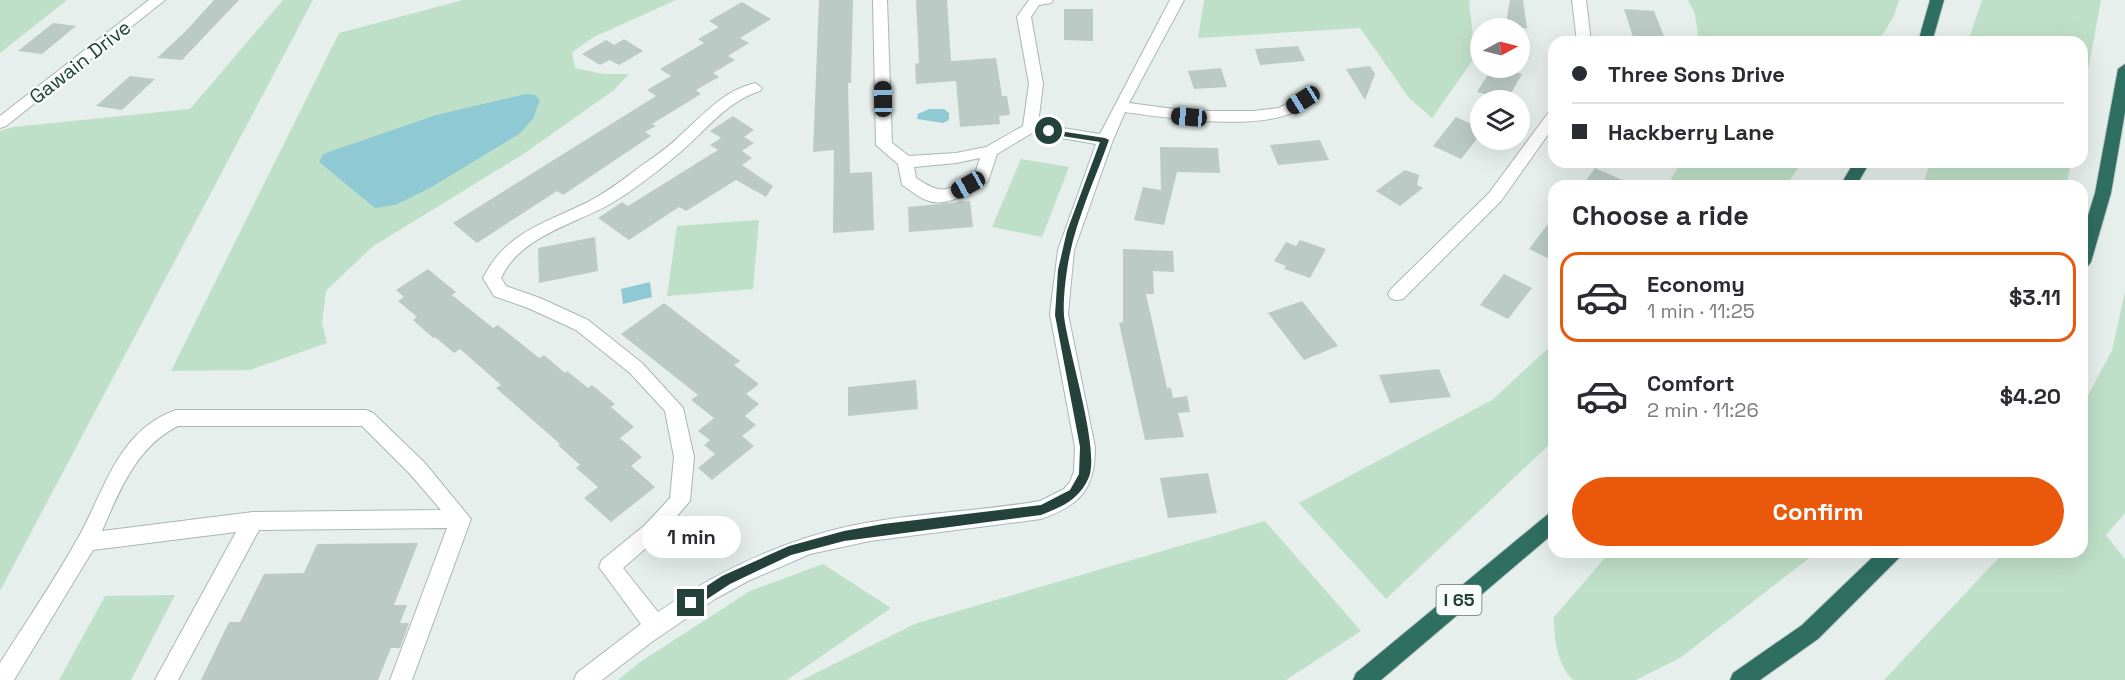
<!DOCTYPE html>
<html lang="en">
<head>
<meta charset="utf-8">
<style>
	body { margin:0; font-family:"Space Grotesk",sans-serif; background:#f7f7f7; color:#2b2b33; height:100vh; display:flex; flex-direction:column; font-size:22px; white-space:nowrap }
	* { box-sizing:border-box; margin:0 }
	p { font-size:20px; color:#7c7c81 }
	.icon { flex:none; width:33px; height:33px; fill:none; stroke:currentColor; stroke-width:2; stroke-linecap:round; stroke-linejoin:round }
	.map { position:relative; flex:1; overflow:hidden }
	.details { position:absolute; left:1548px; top:180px; width:540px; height:378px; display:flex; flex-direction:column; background:#fff; border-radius:18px; box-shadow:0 6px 24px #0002 }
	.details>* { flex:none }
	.banner { position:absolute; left:1548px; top:36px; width:540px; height:132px; border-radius:18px; box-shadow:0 6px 24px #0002; display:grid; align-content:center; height:132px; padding:0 24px; background:#fff }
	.needle { width:39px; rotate:83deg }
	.fabs { position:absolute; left:1470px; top:18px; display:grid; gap:12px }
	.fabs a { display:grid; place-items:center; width:60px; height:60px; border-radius:50%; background:#fff; box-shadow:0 6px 24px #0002; font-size:30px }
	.end { position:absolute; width:27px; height:27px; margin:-14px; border:8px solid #24423a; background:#fff; box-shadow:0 0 0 3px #fff }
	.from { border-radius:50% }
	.bubble { position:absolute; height:42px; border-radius:21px; background:#fff; box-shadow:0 6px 24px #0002; font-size:20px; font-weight:700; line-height:42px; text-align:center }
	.car { position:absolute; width:18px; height:36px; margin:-18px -9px; border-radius:8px; box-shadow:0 0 4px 2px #0007; background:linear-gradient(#222 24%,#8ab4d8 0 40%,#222 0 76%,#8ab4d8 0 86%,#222 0) }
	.banner b { display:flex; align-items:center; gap:21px; height:57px; font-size:22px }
	.banner b+b { border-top:2px solid #e1e1e2 }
	.banner i { width:15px; height:15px; background:#2b2b33 }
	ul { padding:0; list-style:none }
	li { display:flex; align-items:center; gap:18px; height:90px; margin:0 12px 9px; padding:0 12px; border:3px solid transparent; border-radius:18px }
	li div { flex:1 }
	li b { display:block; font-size:22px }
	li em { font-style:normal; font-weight:700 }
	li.active { border-color:#ea580c }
	li>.icon { width:54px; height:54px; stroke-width:1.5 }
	h2 { padding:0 24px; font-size:27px; line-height:72px }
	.button { display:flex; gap:12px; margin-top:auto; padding:12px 24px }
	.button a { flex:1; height:69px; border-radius:36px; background:#ea580c; color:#fff; font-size:24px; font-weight:700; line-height:69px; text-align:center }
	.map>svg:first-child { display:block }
	.green { fill:#bfe0c8 }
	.water { fill:#8ec9d4 }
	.building { fill:#bbcac4 }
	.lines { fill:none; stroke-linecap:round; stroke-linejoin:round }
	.minor-casing { stroke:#a8b8b2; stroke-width:2 }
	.highway-casing { stroke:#c2cac8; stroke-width:2 }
	.minor { fill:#fff; fill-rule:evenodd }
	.highway { fill:#2f6f62; fill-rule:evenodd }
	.route { fill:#24423a }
	.labels { text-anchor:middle; stroke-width:4.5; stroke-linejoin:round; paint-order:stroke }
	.shield { fill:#f7fbf9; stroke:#637a73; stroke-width:1.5 }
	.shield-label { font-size:18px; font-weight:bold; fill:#24423a }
	.street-label { font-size:20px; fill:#24423a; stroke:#f7fbf9 }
</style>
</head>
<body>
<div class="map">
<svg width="2125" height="680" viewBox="0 0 2125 680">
	<rect width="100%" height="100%" fill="#e6efeb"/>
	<g class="green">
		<polygon points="0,0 67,0 0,53"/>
		<polygon points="283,0 313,0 0,591 0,131 13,127 190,109"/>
		<polygon points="463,0 676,0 594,37 572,52 575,68 603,74 629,74 614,90 522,155 372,247 326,291 322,323 327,343 250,370 171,371 339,33"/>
		<polygon points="1204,0 1469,0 1475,57 1432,118 1409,98 1360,28 1198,38"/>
		<polygon points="1688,0 1899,0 1894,16 1878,42 1699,42 1695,14"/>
		<polygon points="1982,0 2101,0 2082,103 2082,42 1968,42"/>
		<polygon points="1021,159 1069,167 1042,237 992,227"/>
		<polygon points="1681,162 1802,162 1786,186 1667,186"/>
		<polygon points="1930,162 2071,162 2066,186 1923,186"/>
		<polygon points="759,220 753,289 667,296 677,226"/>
		<polygon points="2125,292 2125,513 2106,535 2125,559 2125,680 1884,680 2004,552 2082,552 2082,407 2112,350"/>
		<polygon points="1554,343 1554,440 1386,599 1299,503 1492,400"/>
		<polygon points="1265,521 1361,631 1286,680 802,680 917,623"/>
		<path d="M1610,552H1817L1680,658L1636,680H1573C1557,666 1554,637 1554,617Z"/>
		<polygon points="823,564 891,608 787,680 618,680 640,662 750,591"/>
		<polygon points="175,595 131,680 59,680 105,596"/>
	</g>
	<g class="water">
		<polygon points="526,94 535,95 540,100 533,119 519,134 430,188 395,205 375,208 319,162 323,154 436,115"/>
		<polygon points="929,109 944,109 949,113 949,120 943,123 917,119 918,114"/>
		<polygon points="650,282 652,297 623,304 621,289"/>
	</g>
	<g class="building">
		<polygon points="214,0 239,0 182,60 157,58 185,32"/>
		<polygon points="819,0 853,0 851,83 848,83 850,173 872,172 874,230 833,233 834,150 813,152"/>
		<polygon points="916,0 947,0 951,61 996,58 1002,96 1007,96 1010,115 999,116 1000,124 960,127 956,81 916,84 915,64 919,63"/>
		<polygon points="1510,0 1523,0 1527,28 1505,28"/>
		<polygon points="742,2 771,19 740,38 749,43 728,56 735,60 713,73 719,77 696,90 701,94 652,124 656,126 645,132 651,136 563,195 557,191 477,243 453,223 656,96 647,90 671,76 660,69 704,43 698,39 719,27 709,21"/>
		<polygon points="1064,9 1093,9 1093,41 1064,40"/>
		<polygon points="1624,9 1654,11 1665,39 1633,37"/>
		<polygon points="53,23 76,26 42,54 18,51"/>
		<polygon points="624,39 643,51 619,65 610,60 600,65 582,54 606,40 614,45"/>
		<polygon points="1298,46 1305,61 1260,65 1255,49"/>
		<polygon points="1370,66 1375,74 1365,100 1346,69"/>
		<polygon points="1221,68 1227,87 1194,89 1188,71"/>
		<polygon points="1492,68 1501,68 1522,74 1507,100 1477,92"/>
		<polygon points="130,76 155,79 122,110 96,106"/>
		<polygon points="733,116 754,130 744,137 754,143 742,151 752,158 742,165 773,186 766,197 736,180 686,211 679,207 629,240 598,218 622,202 628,206 718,150 710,145 721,138 710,131"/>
		<polygon points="1456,117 1480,128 1480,135 1461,159 1433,146"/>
		<polygon points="1320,140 1329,160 1278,165 1270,145"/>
		<polygon points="1160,147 1218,148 1220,173 1177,172 1164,225 1134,220 1143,187 1161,190"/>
		<polygon points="1595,168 1636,186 1582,186"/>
		<polygon points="1405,170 1419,175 1417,185 1423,188 1400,206 1376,191"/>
		<polygon points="970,201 973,227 909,232 908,207"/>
		<polygon points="1554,216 1554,261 1529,249"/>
		<polygon points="595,237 598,271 539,283 538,248"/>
		<polygon points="1300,240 1326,249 1310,278 1284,269 1286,266 1274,261 1286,242 1296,246"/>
		<polygon points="1123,249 1173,251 1174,272 1153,271 1154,294 1146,294 1167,388 1171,388 1173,398 1187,396 1190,412 1178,413 1184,437 1145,440 1119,323 1123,322"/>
		<polygon points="428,269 456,292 452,295 493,328 498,325 539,358 544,355 565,373 567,371 588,388 592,385 615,404 611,407 634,427 620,438 642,457 631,466 655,487 611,522 584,498 598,487 576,468 580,465 558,445 560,444 496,388 501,385 460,349 454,353 435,337 433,338 413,320 417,317 398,301 404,297 396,290"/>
		<polygon points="1504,274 1532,288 1508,319 1480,305"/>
		<polygon points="1302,301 1338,346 1304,360 1268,313"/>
		<polygon points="664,303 740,361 734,365 759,384 746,394 759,404 745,416 756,425 742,436 754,446 712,480 698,468 715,454 704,445 710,440 698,431 714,418 691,400 698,395 621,334"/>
		<polygon points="1439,369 1451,397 1390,403 1379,375"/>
		<polygon points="916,380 918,409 848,416 848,387"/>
		<polygon points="1208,473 1217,513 1168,518 1160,478"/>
		<polygon points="418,543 394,605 407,605 400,623 409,623 400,648 391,648 378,680 201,680 229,622 240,622 264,574 304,573 317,544"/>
	</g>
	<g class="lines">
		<defs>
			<g id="minor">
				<polygon points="149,0 165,0 6,126 0,128 0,116"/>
				<path d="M873,0H887L892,143L909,156L956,153L986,147L1023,126L1029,84L1017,17L1029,0H1053L1051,3L1039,5L1031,17L1043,84L1038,124L1100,134L1170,0H1184L1129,103L1189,111H1254L1279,108L1303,95L1310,100C1284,136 1166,118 1125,112L1113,140L1074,250L1068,314L1095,447C1095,490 1080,505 1041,519L870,541L810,554L748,581L715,599L653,641L602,680H574L577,673L641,624L599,567L602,560L645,525L670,498L674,457L665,411L630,373L576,330L528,308L494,296L483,278C506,232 545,223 588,202C607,192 624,179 641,166C656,156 671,145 684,132C707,111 724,91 755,83L762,88L760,91C725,102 705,132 678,154C657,172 635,189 612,203C574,225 521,235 501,278L506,286L540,298L588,320L642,363L683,408L694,457L690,501L659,537L623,568L658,612C715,573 777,543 845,527C909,513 976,512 1040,501L1064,489L1070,482L1074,471L1075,447L1050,314L1058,250L1096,144L1032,133L997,154L988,181C971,191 947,209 926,200C918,197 910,190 902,185L898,164L876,145ZM980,158L975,174C947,190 945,197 916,178L914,167L956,163Z"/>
				<polygon points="1572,0 1586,0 1591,42 1577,42"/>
				<polygon points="1554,110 1554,126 1501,201 1403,299 1397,300 1391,299 1388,294 1391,289 1489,193 1549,112"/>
				<path d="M176,410H366L373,413L424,462L471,519L412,680H390L447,528L259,530L178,680H155L236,532L93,550L14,680H0V663C26,622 54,581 78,538C105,490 118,430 176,410ZM178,426H362L410,474L441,510L253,512L102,531C119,491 137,446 178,426Z"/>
			</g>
			<g id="highway">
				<polygon points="1930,0 1944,0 1932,42 1918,42"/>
				<polygon points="2125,64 2125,112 2111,193 2091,262 2088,266 2082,268 2082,235 2095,193 2118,69"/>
				<polygon points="1854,162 1870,162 1856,186 1840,186"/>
				<polygon points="1554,512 1554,533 1381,680 1353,680 1356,673 1547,515"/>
				<polygon points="1878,552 1902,552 1899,558 1818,639 1760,680 1730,680 1733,673 1802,625"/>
			</g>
		</defs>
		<use href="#minor" class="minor-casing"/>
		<use href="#highway" class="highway-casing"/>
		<use href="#minor" class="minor"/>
		<use href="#highway" class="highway"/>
	</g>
	<path class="route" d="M1046,129L1105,138L1109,140C1094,182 1073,226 1067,270C1065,284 1063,302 1064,316C1068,351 1100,449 1089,477C1080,499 1062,507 1041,515L844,541L791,555L730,584L695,607H687V599L722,576L789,546L844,531L883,524L1041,505L1070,490L1079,474L1080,447L1055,315L1058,270L1067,231L1100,142L1049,134L1046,133Z"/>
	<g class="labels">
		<rect class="shield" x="1436.5" y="585" width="45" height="30" rx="4.5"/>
		<g class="shield-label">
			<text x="1459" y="606">I 65</text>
		</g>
		<g class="street-label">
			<text transform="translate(80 62) rotate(-38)" y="7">Gawain Drive</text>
		</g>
	</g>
</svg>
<div class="fabs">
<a><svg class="needle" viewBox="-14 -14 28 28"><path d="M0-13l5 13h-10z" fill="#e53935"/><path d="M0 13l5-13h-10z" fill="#7c7c81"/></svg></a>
<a><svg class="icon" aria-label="layers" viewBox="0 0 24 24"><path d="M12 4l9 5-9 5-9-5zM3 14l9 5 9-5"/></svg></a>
</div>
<i class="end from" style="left:1049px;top:131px"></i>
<i class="end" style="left:691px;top:603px"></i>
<div class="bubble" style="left:642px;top:516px;width:99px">1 min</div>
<i class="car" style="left:883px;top:99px;rotate:359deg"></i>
<i class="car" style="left:1303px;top:100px;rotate:238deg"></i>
<i class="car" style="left:1189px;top:117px;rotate:275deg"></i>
<i class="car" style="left:968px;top:185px;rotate:241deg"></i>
<div class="banner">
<b><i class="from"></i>Three Sons Drive</b>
<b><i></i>Hackberry Lane</b>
</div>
<section class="details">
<h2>Choose a ride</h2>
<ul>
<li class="active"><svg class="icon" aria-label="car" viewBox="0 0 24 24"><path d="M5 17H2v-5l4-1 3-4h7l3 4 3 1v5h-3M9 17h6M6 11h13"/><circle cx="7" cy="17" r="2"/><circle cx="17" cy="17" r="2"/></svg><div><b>Economy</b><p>1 min · 11:25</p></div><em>$3.11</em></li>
<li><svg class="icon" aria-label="car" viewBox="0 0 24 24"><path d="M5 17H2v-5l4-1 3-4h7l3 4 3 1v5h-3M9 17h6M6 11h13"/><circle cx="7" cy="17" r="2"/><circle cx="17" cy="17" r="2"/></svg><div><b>Comfort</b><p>2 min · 11:26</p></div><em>$4.20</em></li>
</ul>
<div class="button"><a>Confirm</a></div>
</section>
</div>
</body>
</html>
